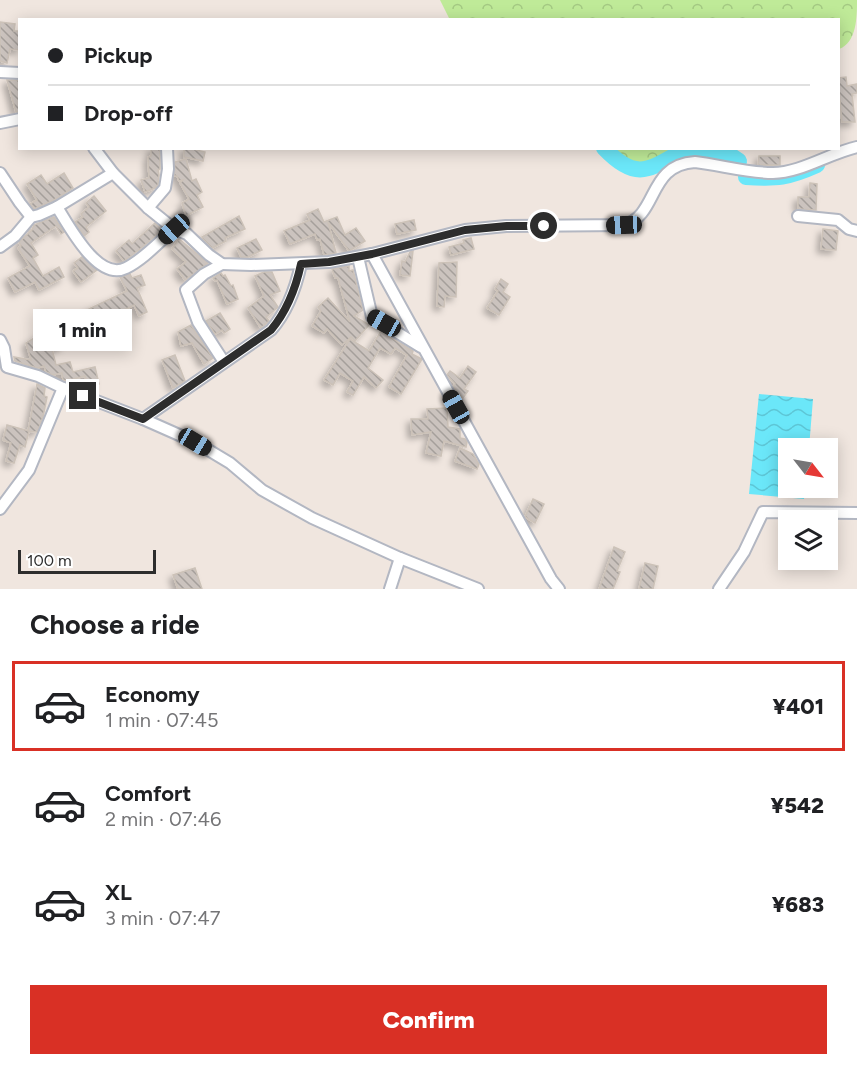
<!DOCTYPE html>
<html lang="en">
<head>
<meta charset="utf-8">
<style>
	body { margin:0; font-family:Figtree,sans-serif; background:#f2f2f2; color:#202124; height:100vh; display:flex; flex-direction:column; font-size:22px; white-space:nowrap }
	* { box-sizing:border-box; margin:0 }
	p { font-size:20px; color:#757577 }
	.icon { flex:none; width:33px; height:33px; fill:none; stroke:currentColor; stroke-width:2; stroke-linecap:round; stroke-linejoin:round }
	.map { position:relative; height:589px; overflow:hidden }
	.sheet { display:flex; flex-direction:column; background:#fff; flex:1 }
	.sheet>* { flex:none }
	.banner { position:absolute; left:18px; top:18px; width:822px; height:132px; border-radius:0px; box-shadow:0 3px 15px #0003; display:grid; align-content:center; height:132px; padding:0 30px; background:#fff }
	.needle { width:39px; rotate:121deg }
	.buttons { position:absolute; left:778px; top:438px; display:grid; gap:12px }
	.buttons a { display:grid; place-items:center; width:60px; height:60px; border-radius:0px; background:#fff; box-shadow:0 3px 15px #0003; font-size:30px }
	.scale { position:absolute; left:18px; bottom:15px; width:138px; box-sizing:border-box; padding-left:6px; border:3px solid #2d2d2d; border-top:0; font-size:16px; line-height:21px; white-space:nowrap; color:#2d2d2d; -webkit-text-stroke:4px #fff; paint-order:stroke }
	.end { position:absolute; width:27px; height:27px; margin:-14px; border:8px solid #2d2d2d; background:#fff; box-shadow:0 0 0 3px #fff }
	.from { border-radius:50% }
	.bubble { position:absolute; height:42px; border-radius:0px; background:#fff; box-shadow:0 3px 15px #0003; font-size:20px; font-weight:800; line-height:42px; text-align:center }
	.car { position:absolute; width:18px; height:36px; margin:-18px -9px; border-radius:8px; box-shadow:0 0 4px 2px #0007; background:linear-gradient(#222 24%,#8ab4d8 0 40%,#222 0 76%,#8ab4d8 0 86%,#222 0) }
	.banner b { display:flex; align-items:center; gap:21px; height:57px; font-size:22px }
	.banner b+b { border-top:2px solid #e0e0e0 }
	.banner i { width:15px; height:15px; background:#202124 }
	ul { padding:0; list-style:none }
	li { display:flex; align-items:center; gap:18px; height:90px; margin:0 12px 9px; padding:0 18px; border:3px solid transparent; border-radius:0px }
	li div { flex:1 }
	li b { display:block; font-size:22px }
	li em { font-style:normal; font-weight:800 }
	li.current { border-color:#d93025 }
	li>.icon { width:54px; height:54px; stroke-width:1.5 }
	h2 { padding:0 30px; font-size:27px; line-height:72px }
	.primary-button { display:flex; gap:12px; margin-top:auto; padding:12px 30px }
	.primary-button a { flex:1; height:69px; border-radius:0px; background:#d93025; color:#fff; font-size:24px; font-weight:800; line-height:69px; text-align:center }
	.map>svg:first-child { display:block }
	.forest { fill:url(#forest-crowns) }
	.water { fill:url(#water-waves) }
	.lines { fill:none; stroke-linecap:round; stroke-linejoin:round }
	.river { stroke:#6be7f9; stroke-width:16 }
	.building { fill:url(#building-back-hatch); stroke:#ccc2b8; stroke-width:1.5; filter:url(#shadow) }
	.minor-casing { stroke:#b3b7c2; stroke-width:14 }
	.minor { stroke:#fff; stroke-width:10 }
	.route { stroke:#2d2d2d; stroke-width:8 }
</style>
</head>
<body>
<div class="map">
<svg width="857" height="589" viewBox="0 0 857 589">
	<defs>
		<pattern id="forest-crowns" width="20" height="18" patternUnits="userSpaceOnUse" patternTransform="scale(1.5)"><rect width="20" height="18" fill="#bfea98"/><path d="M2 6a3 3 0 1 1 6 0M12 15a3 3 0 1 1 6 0" fill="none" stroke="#a4c983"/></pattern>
		<pattern id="water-waves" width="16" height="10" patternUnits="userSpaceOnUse" patternTransform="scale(1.5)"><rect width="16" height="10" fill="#6be7f9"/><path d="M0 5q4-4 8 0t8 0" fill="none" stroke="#5dc6d6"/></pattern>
		<pattern id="building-back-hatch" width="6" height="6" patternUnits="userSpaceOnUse" patternTransform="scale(1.5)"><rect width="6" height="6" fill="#cbc3be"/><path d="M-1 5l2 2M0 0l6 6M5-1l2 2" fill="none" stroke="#a59f9b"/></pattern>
		<filter id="shadow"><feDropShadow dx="-4" dy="4" stdDeviation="3" flood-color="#0004"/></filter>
	</defs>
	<rect width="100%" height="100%" fill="#f0e6df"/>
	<g class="forest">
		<path d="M440,0H857C857,16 857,43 839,49L838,20H450Z"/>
		<polygon points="614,149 677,149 650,161 634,165 620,156"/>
	</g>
	<polygon class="water" points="759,394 813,399 809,448 789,448 789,488 805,488 804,499 749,494"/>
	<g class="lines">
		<g class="river">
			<path d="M604,148C637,183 650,169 686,149L699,153H727L739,161"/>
			<path d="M746,177C777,179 788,178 817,165"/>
		</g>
	</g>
	<g class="building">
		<polygon points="0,22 15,24 14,31 20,31 20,50 10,49 7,63 0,61"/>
		<polygon points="846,77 847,86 857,84 857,93 852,94 855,122 842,122 838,78"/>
		<polygon points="7,80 20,80 20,112 16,112"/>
		<polygon points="151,148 160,148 160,169 158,170 159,175 158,185 155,188 145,192 141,180 149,178 148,157 151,156"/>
		<polygon points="184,148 196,148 196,150 205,152 203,161 184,157"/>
		<polygon points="759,156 780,156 780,165 758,165"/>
		<polygon points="186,159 192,181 196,179 202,192 197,195 203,207 186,216 182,203 189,199 180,183 183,180 179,181 177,176 174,176 175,162"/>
		<polygon points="64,173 73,188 54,200 34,209 30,204 37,200 27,184 41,175 47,184"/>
		<polygon points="810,183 817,184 816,210 798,209 798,197 809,197"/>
		<polygon points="94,196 106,211 86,227 89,232 84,236 75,222 83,217 81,214 89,207 86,203"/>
		<polygon points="318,209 324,222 337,217 345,235 356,228 365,241 349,251 328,222 336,253 324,255 320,239 317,240 315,234 290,244 284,231 310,220 307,214"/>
		<polygon points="239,216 245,229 225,238 226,241 212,248 203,239 202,237"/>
		<polygon points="54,217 64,232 61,234 56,226 31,243 38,255 33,258 43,276 59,267 64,277 39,290 35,282 15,292 8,278 30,266 18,248 21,246 19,242 32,230 34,225"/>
		<polygon points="414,220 416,230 397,234 395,224"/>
		<polygon points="155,223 162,230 140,249 124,261 116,251 129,240 132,244"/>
		<polygon points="823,229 838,231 836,250 821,249"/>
		<polygon points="471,238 474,249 451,255 449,247 464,243 463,240"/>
		<polygon points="179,239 208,263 185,280 177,269 186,262 172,249"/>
		<polygon points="256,239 262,250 248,257 241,257 237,248"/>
		<polygon points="413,251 410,276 400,275 402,261 405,262 410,252"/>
		<polygon points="82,257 97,270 81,282 73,271 78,268 74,263"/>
		<polygon points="457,262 456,297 445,296 444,307 437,306 439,263"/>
		<polygon points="349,266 349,271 353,270 363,310 354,316 369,325 355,341 351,337 342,345 327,329 324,333 312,326 321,311 318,307 328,298 350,322 338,278 335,278 332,269"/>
		<polygon points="264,272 272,272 280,291 270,295 278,307 266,317 269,321 261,328 248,308 264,296 255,276"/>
		<polygon points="221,273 223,276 225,275 231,286 233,285 238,299 227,304 217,280 215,281 213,278"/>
		<polygon points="130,274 132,278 141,275 145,285 137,288 147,312 139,316 134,305 120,312 125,322 116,327 109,313 92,322 89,309 127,291 120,277"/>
		<polygon points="501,279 508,284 503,292 510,297 499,315 487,308 498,291 495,289"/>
		<polygon points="220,313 230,329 224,333 222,330 215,334 206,321"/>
		<polygon points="191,325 213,358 204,364 192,343 181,346 178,332"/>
		<polygon points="58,328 64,346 52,349 56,365 70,362 73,372 95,367 99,384 88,386 85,376 66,381 63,380 62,373 53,375 46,372 44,366 37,368 15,361 14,357 31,360 26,343 47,330"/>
		<polygon points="381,331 413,351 412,354 422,359 401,394 389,387 407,355 395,348 391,354 380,348 368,368 383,380 376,388 364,377 353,395 347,392 353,381 340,373 333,385 324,380 350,339 369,351"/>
		<polygon points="175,355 185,381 173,388 162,360"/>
		<polygon points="468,366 476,372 464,389 468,391 463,398 458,394 453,386 455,384 447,375 450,371 460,378"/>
		<polygon points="37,384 45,388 44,396 47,397 43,417 37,432 28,431"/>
		<polygon points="447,408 448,427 460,429 460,438 465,439 467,442 466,447 444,441 441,456 426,453 431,432 412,435 411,419 428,419 427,409"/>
		<polygon points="7,425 29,431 25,447 20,445 14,463 6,461 11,443 3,440"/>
		<polygon points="460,448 473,454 479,464 477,469 455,461"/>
		<polygon points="533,499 544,504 535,523 525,517"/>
		<polygon points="614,547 625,552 617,571 620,572 613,589 599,589"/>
		<polygon points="645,563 658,566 653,589 639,589"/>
		<polygon points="195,568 202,589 178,589 173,575"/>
	</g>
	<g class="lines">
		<defs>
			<g id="minor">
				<polyline points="0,72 20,73"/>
				<polyline points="0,123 20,119"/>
				<path d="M94,148L113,173L148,208L174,229L187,234L209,255L222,264L251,265L329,262L372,254L465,230L506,226L624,225C659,215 647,165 695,162C720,165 749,173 773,173C800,173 830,153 857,147"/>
				<polyline points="0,173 20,203 31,217"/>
				<polyline points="57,207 113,173"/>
				<polyline points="148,208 165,188 168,169 167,148"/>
				<polyline points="798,216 838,220 849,229 857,231"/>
				<path d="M0,247L15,236L31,217L39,215L57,207C69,226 98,282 126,268C144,259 159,242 174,229"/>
				<polyline points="372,254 551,579 559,589"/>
				<polyline points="358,257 372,317 421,347"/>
				<polyline points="222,264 204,274 186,290 198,322 224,362"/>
				<polyline points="0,340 4,348 7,367 38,376 63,388"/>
				<path d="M143,419L271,330C287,312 296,287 301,264"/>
				<polyline points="0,509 29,470 63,388 143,419 195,442 230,463 262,490 312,518 400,558 478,589"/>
				<polyline points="390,589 400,558"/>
				<polyline points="719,589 744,552 763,512 857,513"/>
			</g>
		</defs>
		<use href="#minor" class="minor-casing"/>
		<use href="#minor" class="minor"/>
	</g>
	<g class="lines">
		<path class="route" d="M83,396L143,419L271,330C287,311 296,287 301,264L329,262L372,254L465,230L507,226H544"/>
	</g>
</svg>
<div class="buttons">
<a><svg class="needle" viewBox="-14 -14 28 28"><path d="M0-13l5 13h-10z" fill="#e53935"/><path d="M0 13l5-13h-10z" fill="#757577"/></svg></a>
<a><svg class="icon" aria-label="layers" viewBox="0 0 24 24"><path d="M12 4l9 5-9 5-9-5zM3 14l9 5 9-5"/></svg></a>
</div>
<div class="scale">100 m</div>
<i class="end from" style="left:544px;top:226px"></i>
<i class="end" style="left:83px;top:396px"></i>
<div class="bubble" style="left:33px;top:309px;width:99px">1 min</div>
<i class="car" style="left:624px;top:225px;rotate:268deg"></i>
<i class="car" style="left:174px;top:229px;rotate:228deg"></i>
<i class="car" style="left:384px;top:323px;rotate:299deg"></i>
<i class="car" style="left:456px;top:407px;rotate:331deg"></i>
<i class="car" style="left:195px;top:442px;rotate:121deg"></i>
<div class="banner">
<b><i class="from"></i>Pickup</b>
<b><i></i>Drop-off</b>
</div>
</div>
<section class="sheet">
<h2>Choose a ride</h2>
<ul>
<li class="current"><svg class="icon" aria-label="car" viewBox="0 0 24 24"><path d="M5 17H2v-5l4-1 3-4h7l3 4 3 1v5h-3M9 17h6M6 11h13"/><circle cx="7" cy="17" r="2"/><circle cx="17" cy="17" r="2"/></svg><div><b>Economy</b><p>1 min · 07:45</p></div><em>¥401</em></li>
<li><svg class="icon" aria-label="car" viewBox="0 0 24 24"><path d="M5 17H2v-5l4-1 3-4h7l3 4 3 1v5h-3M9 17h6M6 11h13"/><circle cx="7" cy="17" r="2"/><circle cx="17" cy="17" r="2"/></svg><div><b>Comfort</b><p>2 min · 07:46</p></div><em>¥542</em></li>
<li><svg class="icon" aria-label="car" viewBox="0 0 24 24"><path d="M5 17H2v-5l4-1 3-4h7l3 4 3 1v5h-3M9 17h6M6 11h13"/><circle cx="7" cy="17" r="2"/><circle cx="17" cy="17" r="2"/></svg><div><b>XL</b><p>3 min · 07:47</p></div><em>¥683</em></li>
</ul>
<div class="primary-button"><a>Confirm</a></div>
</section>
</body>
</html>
